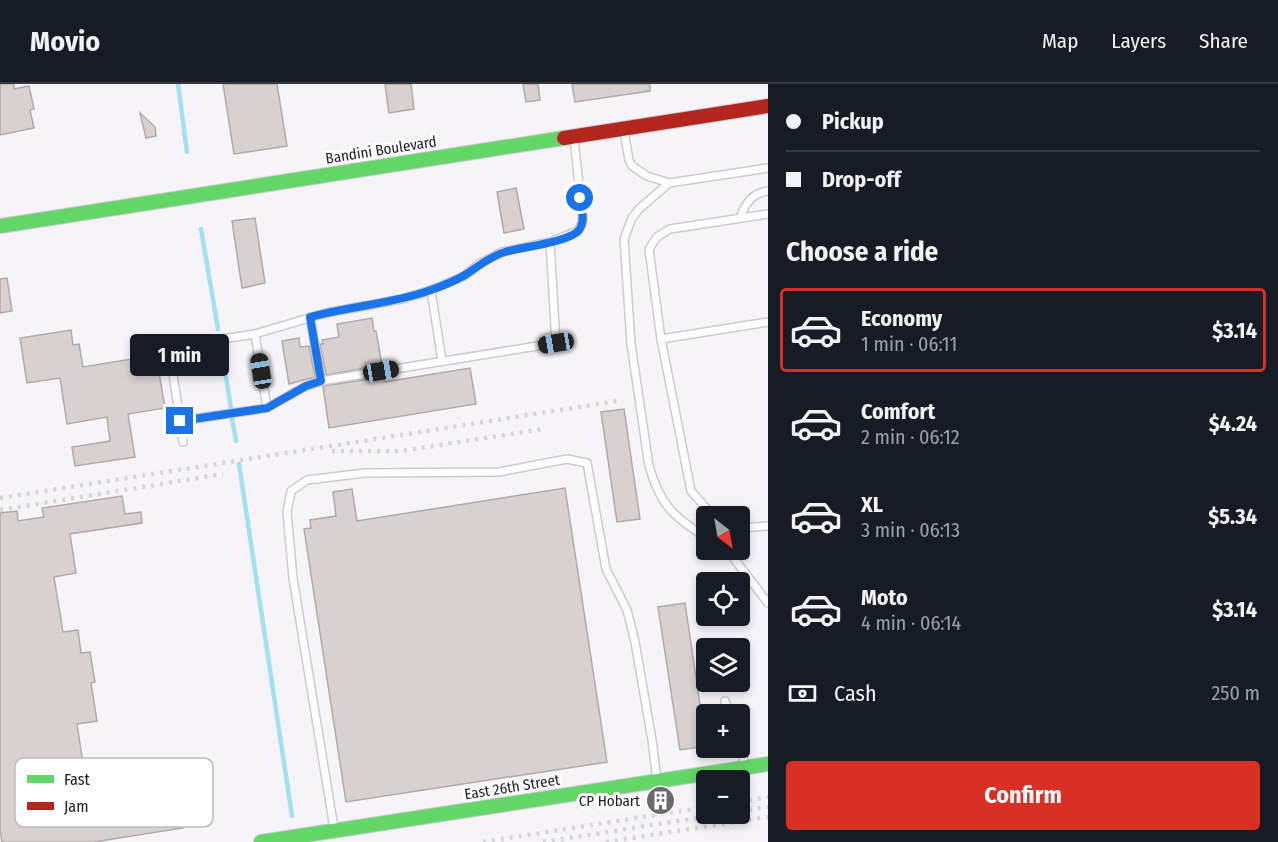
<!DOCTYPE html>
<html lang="en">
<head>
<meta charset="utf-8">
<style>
	body { margin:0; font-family:"Fira Sans Condensed",sans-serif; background:#242831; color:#f1f3f6; height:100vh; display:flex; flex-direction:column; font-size:22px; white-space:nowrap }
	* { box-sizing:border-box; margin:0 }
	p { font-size:20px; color:#9ea1a6 }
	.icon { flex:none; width:33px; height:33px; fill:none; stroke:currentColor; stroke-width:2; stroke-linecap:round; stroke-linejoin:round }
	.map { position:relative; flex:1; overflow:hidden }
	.sheet { display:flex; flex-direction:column; background:#171b24; width:510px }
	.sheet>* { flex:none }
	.hud { display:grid; align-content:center; height:132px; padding:0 18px; background:#171b24 }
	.needle { width:39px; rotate:149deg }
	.controls { position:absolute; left:696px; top:422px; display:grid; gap:12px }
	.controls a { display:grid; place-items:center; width:54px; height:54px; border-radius:6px; background:#171b24; box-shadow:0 3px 9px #0003; font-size:30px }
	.end { position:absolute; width:27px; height:27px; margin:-14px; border:8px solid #1a73e8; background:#fff; box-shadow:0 0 0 3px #fff }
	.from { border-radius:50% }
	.bubble { position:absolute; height:42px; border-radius:6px; background:#171b24; box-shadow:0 3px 9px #0003; font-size:20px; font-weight:700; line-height:42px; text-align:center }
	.car { position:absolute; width:18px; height:36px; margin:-18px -9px; border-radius:8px; box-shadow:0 0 4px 2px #0007; background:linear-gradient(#222 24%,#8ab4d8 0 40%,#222 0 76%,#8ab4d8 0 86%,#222 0) }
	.hud b { display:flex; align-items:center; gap:21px; height:57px; font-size:22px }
	.hud b+b { border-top:2px solid #363941 }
	.hud i { width:15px; height:15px; background:#f1f3f6 }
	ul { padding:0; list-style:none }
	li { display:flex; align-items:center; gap:18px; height:84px; margin:0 12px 9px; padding:0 6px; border:3px solid transparent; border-radius:6px }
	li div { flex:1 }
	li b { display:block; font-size:22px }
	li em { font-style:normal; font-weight:700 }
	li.active { border-color:#d93025 }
	li>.icon { width:54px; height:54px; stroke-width:1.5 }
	h2 { padding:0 18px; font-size:27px; line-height:72px }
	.pay { display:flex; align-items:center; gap:15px; height:66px; padding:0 18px; font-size:22px }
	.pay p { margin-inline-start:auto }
	.primary-button { display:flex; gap:12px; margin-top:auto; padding:12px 18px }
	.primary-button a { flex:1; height:69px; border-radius:6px; background:#d93025; color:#fff; font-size:24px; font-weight:700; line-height:69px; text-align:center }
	header { display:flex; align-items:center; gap:36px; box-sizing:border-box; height:84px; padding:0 30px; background:#171b24; border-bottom:2px solid #363941 }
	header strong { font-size:28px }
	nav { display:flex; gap:33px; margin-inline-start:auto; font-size:21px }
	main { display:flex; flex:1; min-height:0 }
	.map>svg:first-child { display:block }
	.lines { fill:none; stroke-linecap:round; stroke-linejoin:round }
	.stream { stroke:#a1e0f0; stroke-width:4.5 }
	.building { fill:#d9d1d0; stroke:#b0a9a8; stroke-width:1.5 }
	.lane-casing { stroke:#cdcad2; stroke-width:10 }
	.fast-casing { stroke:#cdcad2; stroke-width:16 }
	.jam-casing { stroke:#cdcad2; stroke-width:16 }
	.lane { stroke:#fefdfe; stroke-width:7 }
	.fast { stroke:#63d668; stroke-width:14 }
	.jam { stroke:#b3261e; stroke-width:14 }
	.rail { stroke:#d6d5d7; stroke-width:4.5; stroke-dasharray:3 6; stroke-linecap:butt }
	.route { stroke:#1a73e8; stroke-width:8 }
	.labels { text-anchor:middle; stroke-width:6; stroke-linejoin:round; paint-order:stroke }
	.street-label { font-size:15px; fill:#201c28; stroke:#fff }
	.poi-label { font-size:15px; fill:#201c28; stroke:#fff; text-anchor:end }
	.key { fill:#fff; stroke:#bcbbbe; stroke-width:1.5 }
	.key-label { font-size:16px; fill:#201c28 }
</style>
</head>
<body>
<header>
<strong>Movio</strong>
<nav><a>Map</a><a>Layers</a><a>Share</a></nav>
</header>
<main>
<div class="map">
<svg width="768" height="758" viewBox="0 0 768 758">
	<rect width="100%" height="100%" fill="#f6f4f9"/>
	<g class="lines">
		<g class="stream">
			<polyline points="178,0 187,68"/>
			<polyline points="201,145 218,245"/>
			<polyline points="222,267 231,325"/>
			<polyline points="232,335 236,357"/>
			<polyline points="239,380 292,732"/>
		</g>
	</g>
	<g class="building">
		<polygon points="0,0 14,0 14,5 29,2 34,25 30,26 34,44 0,51"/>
		<polygon points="223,0 277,0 287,62 234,70"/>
		<polygon points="385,0 411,0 414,25 389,29"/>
		<polygon points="523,0 538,0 540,16 526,18"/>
		<polygon points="572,0 650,0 650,7 575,18"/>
		<polygon points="140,29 155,43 156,52 146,54"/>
		<polygon points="516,104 524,145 504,149 497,108"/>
		<polygon points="255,134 265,199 242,204 232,137"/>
		<polygon points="7,194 12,227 0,229 0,195"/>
		<polygon points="372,234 374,247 376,247 382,281 326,291 320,260 323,260 322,256 339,253 337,240"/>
		<polygon points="71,246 73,261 79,260 83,283 156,271 165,324 128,330 135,373 75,382 72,363 110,357 107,333 67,340 60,294 27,299 20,254"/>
		<polygon points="299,254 300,263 309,262 315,293 289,300 282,257"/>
		<polygon points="470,284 476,320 329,344 323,302 384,293 384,298"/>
		<polygon points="624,325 640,435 617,438 601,328"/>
		<polygon points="565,404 607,678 346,718 304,445 311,444 310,436 336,432 333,408 352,405 357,437"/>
		<polygon points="122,412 125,430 141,428 142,439 70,450 76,489 54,493 63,548 78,546 81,569 90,568 95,598 91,599 97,637 77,640 89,719 94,718 97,740 180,727 183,744 94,758 2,758 0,746 0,429 17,427 18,437 44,433 42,424"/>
		<polygon points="685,519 702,634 706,633 706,662 680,666 658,523"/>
	</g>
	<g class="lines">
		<defs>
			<g id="lane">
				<polyline points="624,47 629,76 632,82 647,92 669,99 768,84"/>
				<path d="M669,99L639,125L632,134L624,155L631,260L649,382C661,423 673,431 706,454"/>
				<path d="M740,134C745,120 752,109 768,107"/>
				<polyline points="431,206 442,277"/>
				<polyline points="310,233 321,297"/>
				<polyline points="255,250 267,324"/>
				<polyline points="661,255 768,238"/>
				<polyline points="180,337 267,324 306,302 321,297 556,259 550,158"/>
				<polyline points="183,358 169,263 255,250 326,229 402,215 431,206 464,192 479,180 502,168 550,158 578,147 583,137 574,55"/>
				<polyline points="716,432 707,425 691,407 661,255 649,165 657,153 670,145 768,130"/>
				<polyline points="740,444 768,442"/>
				<polyline points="723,465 732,472 768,519"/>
				<polyline points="725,617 730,630"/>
				<polyline points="740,656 745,681"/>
				<polyline points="334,744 293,494 287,428 291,407 307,396 365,389 499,388 567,375 587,379 606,485 627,526 635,558 652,656 657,696"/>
			</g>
			<g id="fast">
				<polyline points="0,142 564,54"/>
				<polyline points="261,758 768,680"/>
			</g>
			<polyline id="jam" points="564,54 768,22"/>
		</defs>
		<use href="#lane" class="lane-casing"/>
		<use href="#fast" class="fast-casing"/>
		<use href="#jam" class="jam-casing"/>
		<use href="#lane" class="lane"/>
		<use href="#fast" class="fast"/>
		<use href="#jam" class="jam"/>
		<g class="rail">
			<polyline points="332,367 401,367 543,345"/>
			<polyline points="0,414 617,317"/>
			<polyline points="0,426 223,390"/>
			<polyline points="740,718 768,713"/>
			<polyline points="740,727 768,723"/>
			<polyline points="483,758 706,723"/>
			<polyline points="543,758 729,729"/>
			<polyline points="606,758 768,733"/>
		</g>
	</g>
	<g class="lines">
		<path class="route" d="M180,337L267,324L306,302L321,297L310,233C350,222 392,220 431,206C442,202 455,197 465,191C478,183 490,172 505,168C521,163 570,158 579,146C586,137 581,124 580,114"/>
	</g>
	<defs>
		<symbol id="building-disc" viewBox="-11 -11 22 22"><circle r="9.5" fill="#6b6871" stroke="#fff"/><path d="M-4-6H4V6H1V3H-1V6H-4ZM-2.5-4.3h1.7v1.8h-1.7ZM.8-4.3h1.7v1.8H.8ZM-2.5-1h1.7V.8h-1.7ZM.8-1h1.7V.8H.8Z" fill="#fff"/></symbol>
	</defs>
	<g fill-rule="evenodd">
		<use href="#building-disc" x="644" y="700" width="33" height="33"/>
	</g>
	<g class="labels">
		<g class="street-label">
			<text transform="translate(381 66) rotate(-9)" y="5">Bandini Boulevard</text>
			<text transform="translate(512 703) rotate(-9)" y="5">East 26th Street</text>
		</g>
		<g class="poi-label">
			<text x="640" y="722">CP Hobart</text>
		</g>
	</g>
	<rect x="15" y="674" width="198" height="69" rx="9" class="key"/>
	<rect x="27" y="691" width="27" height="8" fill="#63d668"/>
	<rect x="27" y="718" width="27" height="8" fill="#b3261e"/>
	<g class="key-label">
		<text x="64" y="701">Fast</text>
		<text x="64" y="728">Jam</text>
	</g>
</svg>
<div class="controls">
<a><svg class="needle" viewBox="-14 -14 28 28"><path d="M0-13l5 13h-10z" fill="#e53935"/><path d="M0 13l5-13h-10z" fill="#9ea1a6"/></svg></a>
<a><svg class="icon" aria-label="locate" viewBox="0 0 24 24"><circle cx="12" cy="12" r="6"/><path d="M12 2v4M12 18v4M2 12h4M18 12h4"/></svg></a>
<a><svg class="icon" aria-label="layers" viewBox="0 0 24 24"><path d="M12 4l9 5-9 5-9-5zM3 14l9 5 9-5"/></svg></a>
<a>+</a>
<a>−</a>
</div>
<i class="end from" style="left:580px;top:114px"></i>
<i class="end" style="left:180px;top:337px"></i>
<div class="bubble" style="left:130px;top:250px;width:99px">1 min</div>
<i class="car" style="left:556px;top:259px;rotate:261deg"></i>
<i class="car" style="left:261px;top:287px;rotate:351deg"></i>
<i class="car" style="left:381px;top:287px;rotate:81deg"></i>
</div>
<section class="sheet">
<div class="hud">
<b><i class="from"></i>Pickup</b>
<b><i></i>Drop-off</b>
</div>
<h2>Choose a ride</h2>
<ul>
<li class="active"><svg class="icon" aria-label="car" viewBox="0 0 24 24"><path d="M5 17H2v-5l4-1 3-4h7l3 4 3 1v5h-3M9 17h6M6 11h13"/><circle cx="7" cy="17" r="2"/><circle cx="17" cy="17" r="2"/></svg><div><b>Economy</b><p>1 min · 06:11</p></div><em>$3.14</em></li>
<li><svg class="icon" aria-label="car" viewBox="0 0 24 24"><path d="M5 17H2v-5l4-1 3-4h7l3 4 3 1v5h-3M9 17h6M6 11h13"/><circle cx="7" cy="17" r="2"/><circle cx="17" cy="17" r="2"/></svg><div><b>Comfort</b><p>2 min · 06:12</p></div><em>$4.24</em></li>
<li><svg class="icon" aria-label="car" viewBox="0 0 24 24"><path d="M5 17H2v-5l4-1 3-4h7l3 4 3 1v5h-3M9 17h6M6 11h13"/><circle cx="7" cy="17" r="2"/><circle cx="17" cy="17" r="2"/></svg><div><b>XL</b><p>3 min · 06:13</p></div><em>$5.34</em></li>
<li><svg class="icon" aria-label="car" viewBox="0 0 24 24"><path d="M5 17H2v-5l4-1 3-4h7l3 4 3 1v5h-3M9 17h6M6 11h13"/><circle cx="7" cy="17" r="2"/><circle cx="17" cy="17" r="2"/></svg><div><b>Moto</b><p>4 min · 06:14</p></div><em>$3.14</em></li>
</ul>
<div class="pay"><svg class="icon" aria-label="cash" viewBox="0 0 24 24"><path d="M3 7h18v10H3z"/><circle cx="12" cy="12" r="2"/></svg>Cash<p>250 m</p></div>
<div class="primary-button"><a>Confirm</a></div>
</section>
</main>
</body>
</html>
